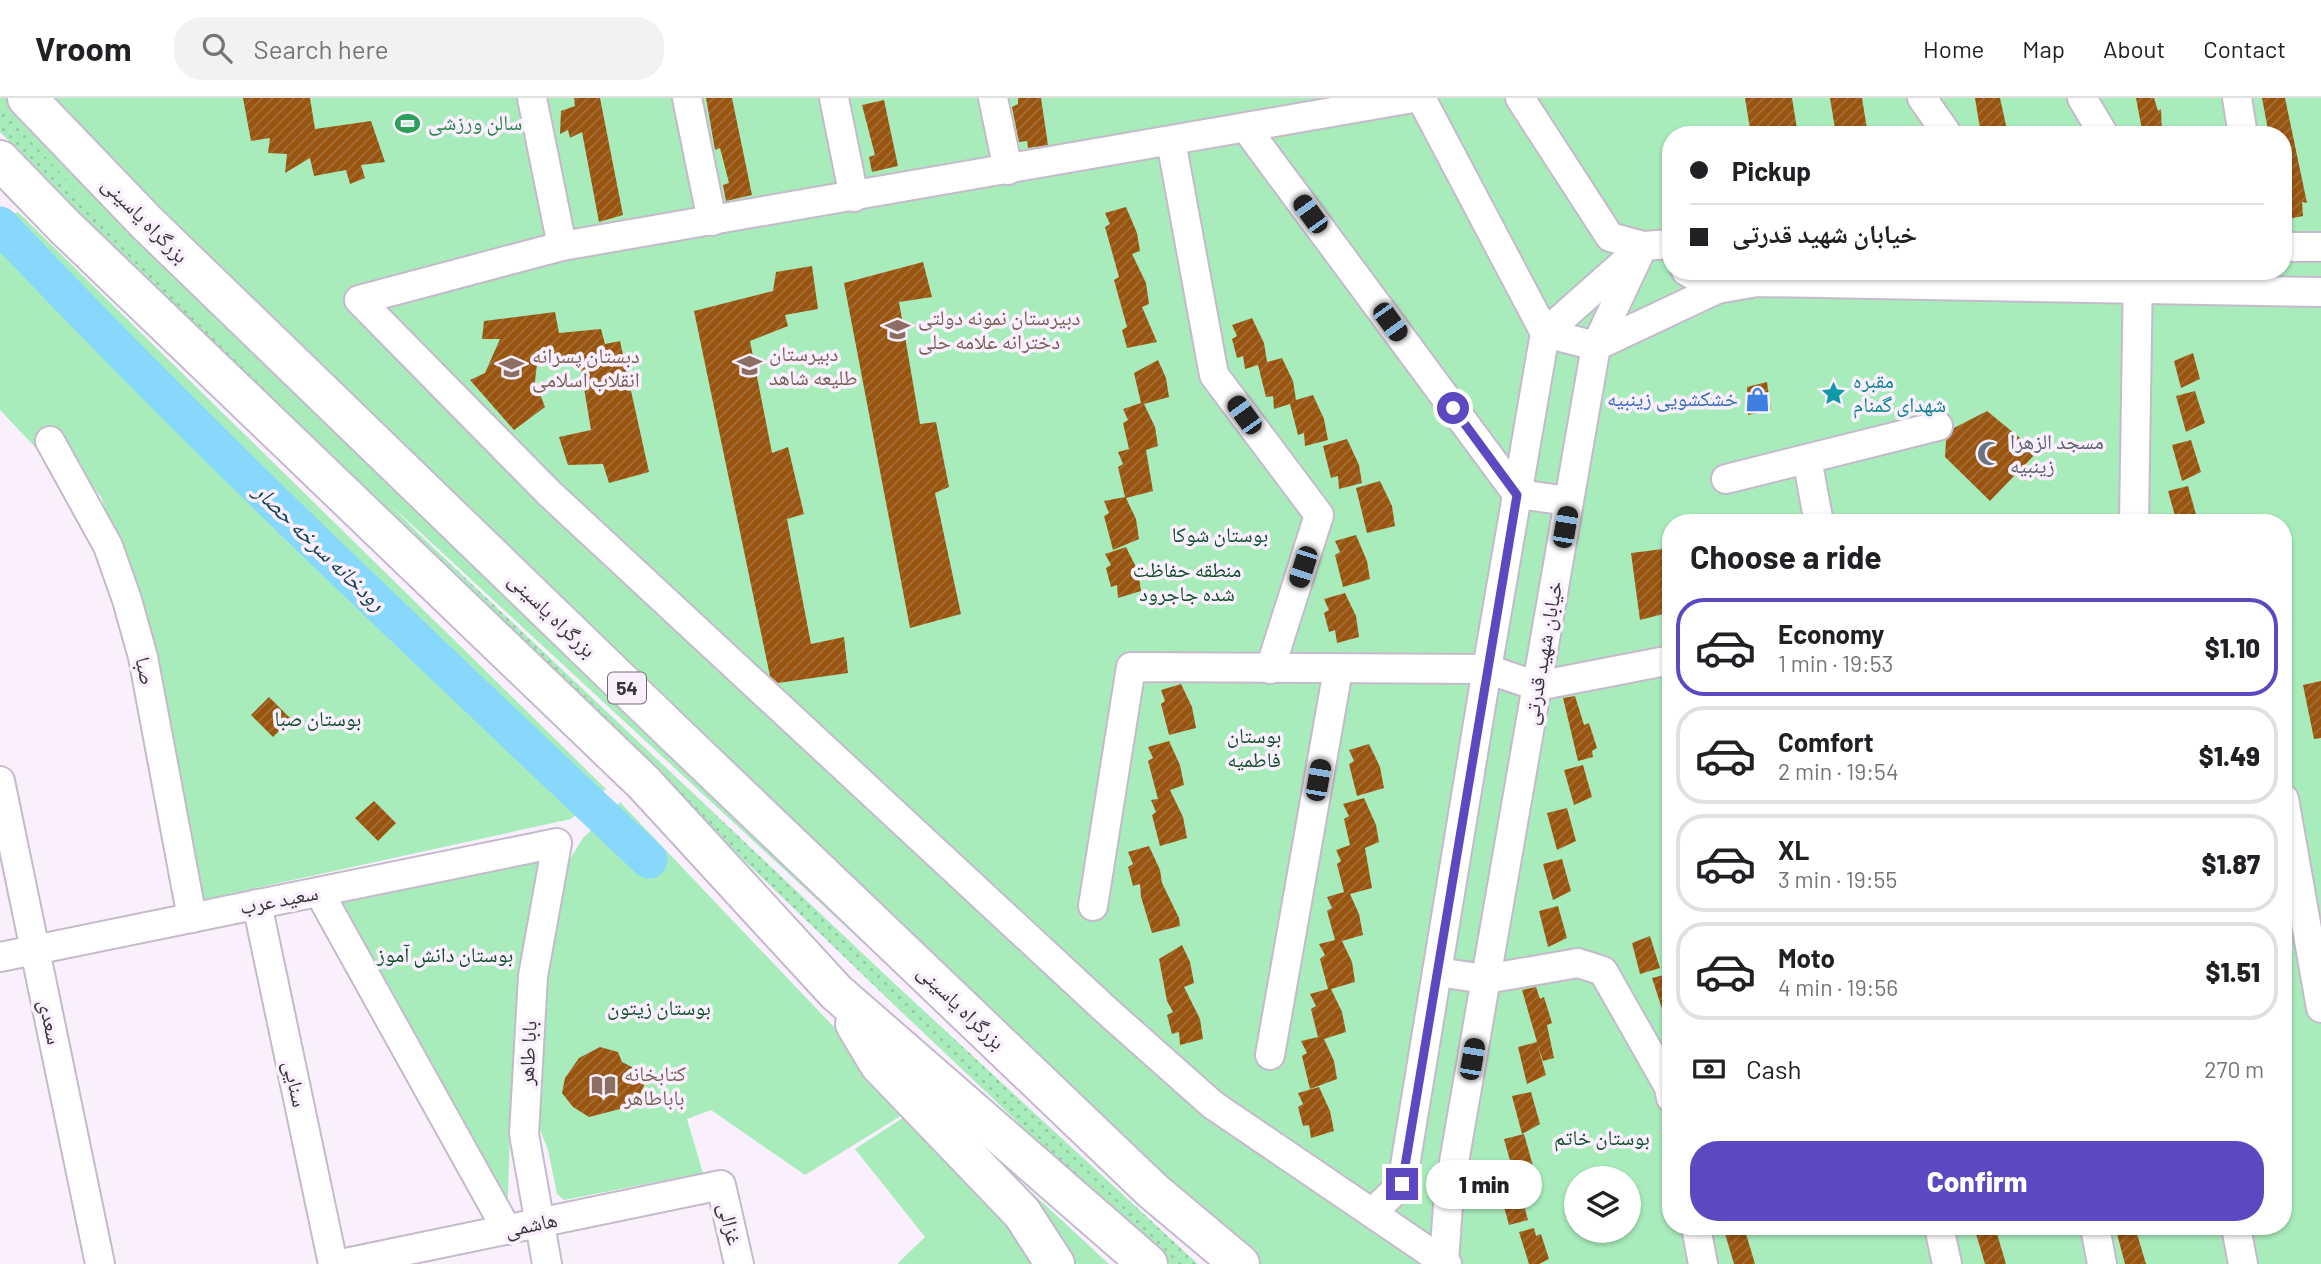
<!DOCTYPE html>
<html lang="en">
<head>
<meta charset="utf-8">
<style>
	body { margin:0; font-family:Barlow,"Noto Naskh Arabic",sans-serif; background:#f2f2f2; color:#202124; height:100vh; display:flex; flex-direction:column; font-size:26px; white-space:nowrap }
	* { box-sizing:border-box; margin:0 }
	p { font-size:23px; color:#757577 }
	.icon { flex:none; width:38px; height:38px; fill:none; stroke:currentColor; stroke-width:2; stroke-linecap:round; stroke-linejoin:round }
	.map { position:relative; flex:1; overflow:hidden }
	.sheet { position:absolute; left:1662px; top:416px; width:630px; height:721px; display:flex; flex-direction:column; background:#fff; border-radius:28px; box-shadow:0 2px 5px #0004 }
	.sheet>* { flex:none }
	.guide { position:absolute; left:1662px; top:28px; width:630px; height:154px; border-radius:28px; box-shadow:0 2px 5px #0004; display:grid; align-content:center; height:154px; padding:0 28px; background:#fff }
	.fabs { position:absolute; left:1564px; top:1068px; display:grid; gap:14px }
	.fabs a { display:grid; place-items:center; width:77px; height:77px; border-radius:50%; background:#fff; box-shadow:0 2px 5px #0004; font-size:35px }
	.end { position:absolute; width:32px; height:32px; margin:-16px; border:9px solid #5d48c1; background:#fff; box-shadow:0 0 0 4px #fff }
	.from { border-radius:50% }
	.bubble { position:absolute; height:49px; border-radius:24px; background:#fff; box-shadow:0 2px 5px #0004; font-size:23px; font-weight:800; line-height:49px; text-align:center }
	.car { position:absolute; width:21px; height:42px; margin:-21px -10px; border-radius:9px; box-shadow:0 0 5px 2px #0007; background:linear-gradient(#222 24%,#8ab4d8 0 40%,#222 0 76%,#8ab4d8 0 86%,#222 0) }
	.guide b { display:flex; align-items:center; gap:24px; height:66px; font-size:26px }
	.guide b+b { border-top:2px solid #e0e0e0 }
	.guide i { width:18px; height:18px; background:#202124 }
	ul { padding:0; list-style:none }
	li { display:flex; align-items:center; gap:21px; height:98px; margin:0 14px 10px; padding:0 14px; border:4px solid #e0e0e0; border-radius:28px }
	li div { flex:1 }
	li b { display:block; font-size:26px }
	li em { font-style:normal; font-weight:800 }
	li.on { border-color:#5d48c1 }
	li>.icon { width:63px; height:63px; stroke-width:1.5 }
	h2 { padding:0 28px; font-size:32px; line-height:84px }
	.pay { display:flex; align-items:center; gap:18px; height:77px; padding:0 28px; font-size:26px }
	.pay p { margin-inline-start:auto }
	.button { display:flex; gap:14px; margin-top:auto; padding:14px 28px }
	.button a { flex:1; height:80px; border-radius:28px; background:#5d48c1; color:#fff; font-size:28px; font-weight:800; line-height:80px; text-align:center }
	header { display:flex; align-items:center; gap:42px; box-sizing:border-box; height:98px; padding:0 35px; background:#fff; border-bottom:2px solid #e0e0e0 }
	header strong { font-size:33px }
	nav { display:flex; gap:38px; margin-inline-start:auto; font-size:24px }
	.search { width:490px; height:63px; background:#f2f2f2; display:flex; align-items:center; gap:18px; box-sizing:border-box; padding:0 24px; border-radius:28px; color:#757577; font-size:26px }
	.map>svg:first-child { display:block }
	.green { fill:#a9ecbc; fill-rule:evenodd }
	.garden { fill:url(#garden-dots) }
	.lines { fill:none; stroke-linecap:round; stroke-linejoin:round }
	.river { stroke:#87d8fc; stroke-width:37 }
	.building { fill:url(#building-hatch) }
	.minor-casing { stroke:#c5bacb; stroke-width:32 }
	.highway-casing { stroke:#c5bacb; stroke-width:42 }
	.minor { stroke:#fff; stroke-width:28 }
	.highway { stroke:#fff; stroke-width:38 }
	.route { stroke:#5d48c1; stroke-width:9 }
	.labels { text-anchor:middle; stroke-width:7; stroke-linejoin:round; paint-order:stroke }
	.shield { fill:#f9effd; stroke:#736c75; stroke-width:2 }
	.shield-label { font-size:19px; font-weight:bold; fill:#39343b }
	.leisure-label { font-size:21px; fill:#27864d; stroke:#f9effd; text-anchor:start }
	.street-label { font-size:21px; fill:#39343b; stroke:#f9effd }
	.education-label { font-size:21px; fill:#785e54; stroke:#f9effd; text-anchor:start }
	.culture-label { font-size:21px; fill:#0d838f; stroke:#f9effd; text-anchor:start }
	.shop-label { font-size:21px; fill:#366cbe; stroke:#f9effd; text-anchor:end }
	.worship-label { font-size:21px; fill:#5b616d; stroke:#f9effd; text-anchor:start }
	.park-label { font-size:21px; fill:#0f4f2a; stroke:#f9effd }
	.water-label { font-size:23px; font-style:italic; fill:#174558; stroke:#f9effd }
</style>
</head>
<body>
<header>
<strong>Vroom</strong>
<div class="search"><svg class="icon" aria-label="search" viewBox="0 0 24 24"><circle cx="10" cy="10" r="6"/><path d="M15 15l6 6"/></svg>Search here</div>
<nav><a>Home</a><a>Map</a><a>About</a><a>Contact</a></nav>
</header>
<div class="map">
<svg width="2321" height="1166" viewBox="0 0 2321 1166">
	<defs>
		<pattern id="garden-dots" width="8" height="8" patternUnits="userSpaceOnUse" patternTransform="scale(1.75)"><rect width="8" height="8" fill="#a9ecbc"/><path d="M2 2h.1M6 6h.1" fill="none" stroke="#92cba2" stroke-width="1.8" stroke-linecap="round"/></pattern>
		<pattern id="building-hatch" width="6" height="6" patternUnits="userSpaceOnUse" patternTransform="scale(1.75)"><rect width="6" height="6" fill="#99550f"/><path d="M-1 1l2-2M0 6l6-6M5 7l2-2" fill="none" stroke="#a4703c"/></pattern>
	</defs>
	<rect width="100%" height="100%" fill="#f9effd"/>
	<g class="green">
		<path d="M0,0H2321V1166H1210L70,110L0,30ZM1671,37H2284V173H1671ZM1671,425H2284V1129H1671ZM1577,1080H1629V1132H1577Z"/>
		<polygon points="18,114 606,691 571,721 202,802 140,509 101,399 52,336 35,349 0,312 0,122"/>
		<polygon points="620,704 912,1011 805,1077 711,1012 687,1021 703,1075 564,1102 557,1096 548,1052 538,1027 544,912 555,812 568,764 583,740"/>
		<polygon points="535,760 551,778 510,1036 507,1124 328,801"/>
		<polygon points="886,960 1109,1166 1063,1166"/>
		<polygon points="915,1012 1046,1166 897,1166 925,1139 855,1051"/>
	</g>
	<path class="garden" d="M0,9C98,118 202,222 306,324C344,362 383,398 419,436L897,888L1198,1166H1170L1141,1141L889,902L179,218L73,106L0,34Z"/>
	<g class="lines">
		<path class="river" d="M0,127C208,348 429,554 649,762"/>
	</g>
	<g class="building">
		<polygon points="243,0 310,0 315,31 371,23 385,64 361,67 365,80 350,86 346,72 314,78 310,60 285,75 287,56 268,55 270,40 251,43"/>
		<polygon points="574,0 600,0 623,117 599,124 582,34 570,40 568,32 560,36 561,13 575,8"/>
		<polygon points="706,0 732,0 752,97 726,103 723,87 729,85 720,50 715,52"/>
		<polygon points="1018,0 1041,0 1048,47 1028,50 1027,43 1019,44 1012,9 1018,6"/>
		<polygon points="1745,0 1792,0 1798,37 1751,37"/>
		<polygon points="1830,0 1862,0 1868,37 1836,37"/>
		<polygon points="1975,0 2000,0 2007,32 1981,37"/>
		<polygon points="2136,0 2154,0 2158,13 2161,11 2162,37 2143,37"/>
		<polygon points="2262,0 2285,0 2307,105 2302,104 2303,118 2284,122 2284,37 2269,37"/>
		<polygon points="884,2 898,68 872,74 869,59 875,57 862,7"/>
		<polygon points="1126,109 1137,135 1140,153 1132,156 1146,185 1149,206 1142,209 1157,244 1127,250 1122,232 1127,229 1114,182 1119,179 1105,129 1110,126 1105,115"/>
		<polygon points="923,164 932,199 899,204 920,326 936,324 949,389 935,395 961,516 910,530 844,185"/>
		<polygon points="812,168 818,211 785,217 788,228 750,243 772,355 788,349 804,416 787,421 811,546 844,539 848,575 778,585 770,578 694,213 773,193 776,174"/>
		<polygon points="555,214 559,235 601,231 605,246 620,243 649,374 609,385 603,366 568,367 559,339 591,332 579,260 537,266 535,283 545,309 514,332 470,282 485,275 500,241 482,241 484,223"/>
		<polygon points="1252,220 1264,245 1267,264 1282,260 1293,283 1296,302 1313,297 1324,321 1328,342 1305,348 1304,335 1298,337 1290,306 1274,311 1273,298 1266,299 1258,267 1245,271 1243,258 1237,260 1232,241 1237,238 1232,227"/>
		<polygon points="2193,255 2200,281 2181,290 2174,263"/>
		<polygon points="1158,262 1166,280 1169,299 1144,306 1155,329 1158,348 1146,352 1153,393 1126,400 1136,421 1139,441 1113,452 1104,418 1109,415 1104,403 1125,399 1118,369 1123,366 1118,354 1129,351 1123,325 1128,322 1123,311 1141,305 1134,275"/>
		<polygon points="1767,284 1771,312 1748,317 1747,289"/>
		<polygon points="2195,293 2205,325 2186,334 2176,298"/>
		<polygon points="1987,313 2037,354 1990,403 1945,359 1946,342 1950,339 1954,330"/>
		<polygon points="1347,341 1359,367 1362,385 1339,391 1338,378 1331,380 1323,348"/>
		<polygon points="2191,342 2201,374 2182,383 2172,347"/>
		<polygon points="1380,383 1392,408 1395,428 1367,435 1356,390"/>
		<polygon points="2188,388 2197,420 2187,425 2177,425 2168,393"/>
		<polygon points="1356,437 1367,463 1370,481 1343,489 1335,457 1340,454 1335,443"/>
		<polygon points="1126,449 1138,473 1141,493 1118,500 1117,487 1111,489 1106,470 1111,467 1105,456"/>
		<polygon points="1671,450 1671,514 1640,522 1631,455"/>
		<polygon points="1345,495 1356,518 1359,539 1337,545 1335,532 1329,534 1324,515 1329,512 1324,501"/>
		<polygon points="2321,583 2321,640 2314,641 2303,587"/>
		<polygon points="1181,586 1192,609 1196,630 1169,637 1161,606 1165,603 1161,592"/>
		<polygon points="1575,598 1584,627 1589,625 1597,650 1592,653 1593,659 1578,663 1563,600"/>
		<polygon points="269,599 291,621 273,639 251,617"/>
		<polygon points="1169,643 1180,667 1184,687 1170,692 1183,719 1187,740 1160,748 1152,717 1156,714 1151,702 1158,701 1148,663 1153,660 1148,649"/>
		<polygon points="1369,646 1380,669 1384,690 1357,698 1349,666 1354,663 1349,652"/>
		<polygon points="1583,667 1592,699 1574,707 1564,672"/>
		<polygon points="1364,700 1376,727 1379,744 1365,750 1372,790 1350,796 1359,816 1363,837 1342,843 1352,864 1355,884 1331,891 1342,914 1346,934 1324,941 1334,963 1337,981 1310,991 1302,958 1307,955 1301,943 1318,939 1311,911 1316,908 1310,896 1328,891 1320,861 1325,857 1319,846 1335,842 1327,813 1332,810 1327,799 1344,794 1337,766 1341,763 1336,752 1350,747 1344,721 1349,718 1343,706"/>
		<polygon points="374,703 396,725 378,743 355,720"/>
		<polygon points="1567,710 1576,743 1557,752 1547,715"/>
		<polygon points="1149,748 1160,772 1162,785 1179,820 1180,828 1152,835 1141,799 1140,786 1133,788 1128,769 1133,766 1128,754"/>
		<polygon points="1562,761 1571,793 1553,802 1543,766"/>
		<polygon points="1558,808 1567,840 1548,849 1539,813"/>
		<polygon points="1650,838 1660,870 1640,876 1632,845"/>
		<polygon points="1182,847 1190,864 1194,885 1184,889 1200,921 1203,941 1180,947 1179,934 1172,936 1167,917 1173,914 1167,903 1159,861"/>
		<polygon points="1668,876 1671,887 1671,928 1668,929 1652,880"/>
		<polygon points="1536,889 1540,901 1544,899 1552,925 1547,927 1554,960 1543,963 1537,945 1546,977 1527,986 1518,949 1537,944 1522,892"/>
		<polygon points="600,949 618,954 622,964 636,971 647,981 637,1003 624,1010 589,1019 573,1009 562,995 565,980 579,960"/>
		<polygon points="1319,989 1330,1013 1334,1033 1311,1040 1309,1027 1303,1028 1298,1009 1303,1006 1298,995"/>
		<polygon points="1531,994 1540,1026 1522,1036 1512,998"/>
		<polygon points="1524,1036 1533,1068 1514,1077 1504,1041"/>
		<polygon points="1517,1082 1528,1122 1509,1127 1498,1087"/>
		<polygon points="1723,1129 1744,1129 1755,1166 1734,1166"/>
		<polygon points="1974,1129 1995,1129 2006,1166 1985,1166"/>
		<polygon points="2119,1129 2135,1129 2146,1166 2125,1166 2117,1136 2121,1135"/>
		<polygon points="1534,1130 1536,1138 1541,1136 1549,1161 1539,1166 1529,1166 1519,1134"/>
	</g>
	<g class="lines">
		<defs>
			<g id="minor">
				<polyline points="532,0 562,148"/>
				<polyline points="687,0 712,123"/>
				<polyline points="834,0 854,99"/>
				<polyline points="993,0 1008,72"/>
				<polyline points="1413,0 562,148 359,202 549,395 1106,912 1213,1007 1447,1166"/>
				<polyline points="1421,0 1545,235 1596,248 1717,191 1757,184 2321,194"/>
				<polyline points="1520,0 1610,139 1643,148 1671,146"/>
				<polyline points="1922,0 1948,37"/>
				<polyline points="2082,0 2104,37"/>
				<polyline points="2237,0 2243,37"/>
				<polyline points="1246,30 1517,396 1569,403"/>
				<polyline points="1171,43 1214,277 1319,417 1270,571"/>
				<polyline points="2284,149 2321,149"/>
				<polyline points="1686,173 1717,191"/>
				<polyline points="50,343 108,448 127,502 143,559 192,820"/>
				<polyline points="1807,361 1819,425"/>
				<polyline points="1726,381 1938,328"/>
				<polyline points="2134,425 2138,173"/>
				<polyline points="0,683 100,1166"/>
				<polyline points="2284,701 2321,910"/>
				<polyline points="319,794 507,1132"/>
				<polyline points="257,806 333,1166"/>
				<polyline points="1093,808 1131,569 1487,571 1537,588 1671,562"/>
				<polyline points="0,859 557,745 533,878 524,1036 547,1166"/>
				<polyline points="1437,874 1486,881 1578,865 1603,873 1669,989 1671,1000"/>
				<polyline points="1270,957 1338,572"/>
				<polyline points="1372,1115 1402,1086 1487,571 1545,235 1633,157"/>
				<polyline points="1696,1129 1703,1166"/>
				<polyline points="1939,1129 1947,1166"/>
				<polyline points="2095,1129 2102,1166"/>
				<polyline points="2236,1129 2243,1166"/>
				<polyline points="1444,1164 1449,1093 1596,248 1643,148"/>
				<polyline points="341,1166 721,1087 739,1166"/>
			</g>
			<g id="highway">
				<polyline points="27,0 147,125 675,636 1153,1093 1240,1166"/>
				<polyline points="0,62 64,128 644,685 836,894 1148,1166"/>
				<polyline points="855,926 879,966 1022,1115 1055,1166"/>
			</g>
		</defs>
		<use href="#minor" class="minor-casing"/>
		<use href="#highway" class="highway-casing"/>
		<use href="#minor" class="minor"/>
		<use href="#highway" class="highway"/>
	</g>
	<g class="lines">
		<polyline class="route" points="1402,1086 1517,397 1453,310"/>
	</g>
	<defs>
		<symbol id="stadium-bare" viewBox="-9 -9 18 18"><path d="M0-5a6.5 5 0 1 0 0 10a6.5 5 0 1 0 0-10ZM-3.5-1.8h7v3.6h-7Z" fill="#2e9e5b" stroke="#f9effd" stroke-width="2.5" paint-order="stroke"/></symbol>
		<symbol id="school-bare" viewBox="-9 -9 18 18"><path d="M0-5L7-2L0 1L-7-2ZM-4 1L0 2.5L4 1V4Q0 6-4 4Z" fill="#8d6e63" stroke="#f9effd" stroke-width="2.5" paint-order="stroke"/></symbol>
		<symbol id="sight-bare" viewBox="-9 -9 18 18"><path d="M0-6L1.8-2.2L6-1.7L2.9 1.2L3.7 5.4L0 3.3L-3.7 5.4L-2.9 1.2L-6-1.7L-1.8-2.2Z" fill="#0f9aa8" stroke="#f9effd" stroke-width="2.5" paint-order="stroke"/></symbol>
		<symbol id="shop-bare" viewBox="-9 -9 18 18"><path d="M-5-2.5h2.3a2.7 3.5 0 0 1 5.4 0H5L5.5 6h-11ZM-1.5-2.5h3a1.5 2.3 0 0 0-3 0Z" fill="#3f7fe0" stroke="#f9effd" stroke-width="2.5" paint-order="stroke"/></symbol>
		<symbol id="mosque-bare" viewBox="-9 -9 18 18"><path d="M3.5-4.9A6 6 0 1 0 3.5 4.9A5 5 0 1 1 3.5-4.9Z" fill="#6b7280" stroke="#f9effd" stroke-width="2.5" paint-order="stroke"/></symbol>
		<symbol id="library-bare" viewBox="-9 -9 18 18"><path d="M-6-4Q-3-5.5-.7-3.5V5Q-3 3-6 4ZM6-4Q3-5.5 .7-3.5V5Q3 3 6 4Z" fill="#8d6e63" stroke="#f9effd" stroke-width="2.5" paint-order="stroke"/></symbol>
	</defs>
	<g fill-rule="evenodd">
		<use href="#stadium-bare" x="390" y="8" width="35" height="35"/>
		<use href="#school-bare" x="880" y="214" width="35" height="35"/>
		<use href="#school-bare" x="732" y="250" width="35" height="35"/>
		<use href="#school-bare" x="494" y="252" width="35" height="35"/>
		<use href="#sight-bare" x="1816" y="278" width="35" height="35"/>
		<use href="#shop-bare" x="1740" y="284" width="35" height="35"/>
		<use href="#mosque-bare" x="1972" y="338" width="35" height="35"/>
		<use href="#library-bare" x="586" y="970" width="35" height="35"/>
	</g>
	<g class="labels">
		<rect class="shield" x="608" y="574.5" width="38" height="31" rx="5"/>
		<g class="shield-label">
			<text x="627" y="597">54</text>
		</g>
		<g class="leisure-label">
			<text x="428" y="32">سالن ورزشی</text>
		</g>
		<g class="street-label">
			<text transform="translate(145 122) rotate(45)" y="7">بزرگراه یاسینی</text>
			<text transform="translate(552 517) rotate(44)" y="7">بزرگراه یاسینی</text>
			<text transform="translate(1543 555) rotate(-80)" y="7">خیابان شهید قدرتی</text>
			<text transform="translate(145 573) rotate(78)" y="7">صبا</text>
			<text transform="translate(279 802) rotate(-11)" y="7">سعید عرب</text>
			<text transform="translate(961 909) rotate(44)" y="7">بزرگراه یاسینی</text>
			<text transform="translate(50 924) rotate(78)" y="7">سعدی</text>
			<text transform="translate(528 955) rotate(-87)" y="7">بابا طاهر</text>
			<text transform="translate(295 986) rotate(78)" y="7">سنایی</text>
			<text transform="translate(730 1126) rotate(77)" y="7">غزالی</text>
			<text transform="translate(531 1127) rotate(-12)" y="7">هاشمی</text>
		</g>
		<g class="education-label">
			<text x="918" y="227">دبیرستان نمونه دولتی<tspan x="918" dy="24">دخترانه علامه حلی</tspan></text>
			<text x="769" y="263">دبیرستان<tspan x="769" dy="24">طلیعه شاهد</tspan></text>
			<text x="532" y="265">دبستان پسرانه<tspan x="532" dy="24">انقلاب اسلامی</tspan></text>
			<text x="624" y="983">کتابخانه<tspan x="624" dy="24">باباطاهر</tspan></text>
		</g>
		<g class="culture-label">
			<text x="1853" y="290">مقبره<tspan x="1853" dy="24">شهدای گمنام</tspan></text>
		</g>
		<g class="shop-label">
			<text x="1738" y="308">خشکشویی زینبیه</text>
		</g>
		<g class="worship-label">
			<text x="2010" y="351">مسجد الزهرا<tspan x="2010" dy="24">زینبیه</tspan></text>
		</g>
		<g class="park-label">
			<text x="1220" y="444">بوستان شوکا</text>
			<text x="1187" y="479">منطقه حفاظت<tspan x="1187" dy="24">شده جاجرود</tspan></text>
			<text x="318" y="628">بوستان صبا</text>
			<text x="1254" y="645">بوستان<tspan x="1254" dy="24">فاطمیه</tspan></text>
			<text x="445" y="864">بوستان دانش آموز</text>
			<text x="659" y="917">بوستان زیتون</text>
			<text x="1602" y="1047">بوستان خاتم</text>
		</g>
		<g class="water-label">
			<text transform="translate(320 449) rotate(44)" y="8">رودخانه سرخه حصار</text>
		</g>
	</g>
</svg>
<div class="fabs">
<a><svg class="icon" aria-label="layers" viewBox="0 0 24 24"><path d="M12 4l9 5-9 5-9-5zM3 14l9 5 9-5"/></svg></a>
</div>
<i class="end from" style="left:1453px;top:310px"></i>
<i class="end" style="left:1402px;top:1086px"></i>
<div class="bubble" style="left:1426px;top:1062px;width:116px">1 min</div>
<i class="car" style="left:1310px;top:116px;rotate:324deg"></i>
<i class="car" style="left:1390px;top:224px;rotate:144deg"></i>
<i class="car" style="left:1244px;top:317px;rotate:324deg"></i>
<i class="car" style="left:1565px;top:429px;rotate:10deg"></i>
<i class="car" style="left:1303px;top:469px;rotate:198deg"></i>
<i class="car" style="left:1318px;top:682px;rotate:10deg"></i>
<i class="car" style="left:1472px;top:961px;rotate:10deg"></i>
<div class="guide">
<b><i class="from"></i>Pickup</b>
<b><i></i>خیابان شهید قدرتی</b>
</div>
<section class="sheet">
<h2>Choose a ride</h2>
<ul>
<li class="on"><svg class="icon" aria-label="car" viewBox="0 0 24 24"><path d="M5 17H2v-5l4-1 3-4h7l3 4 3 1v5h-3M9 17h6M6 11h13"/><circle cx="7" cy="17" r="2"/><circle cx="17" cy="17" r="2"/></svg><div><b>Economy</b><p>1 min · 19:53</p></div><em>$1.10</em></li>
<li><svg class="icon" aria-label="car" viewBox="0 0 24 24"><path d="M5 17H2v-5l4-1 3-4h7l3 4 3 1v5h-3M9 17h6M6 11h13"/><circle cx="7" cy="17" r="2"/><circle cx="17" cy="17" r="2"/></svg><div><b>Comfort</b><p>2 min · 19:54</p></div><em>$1.49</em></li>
<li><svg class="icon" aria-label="car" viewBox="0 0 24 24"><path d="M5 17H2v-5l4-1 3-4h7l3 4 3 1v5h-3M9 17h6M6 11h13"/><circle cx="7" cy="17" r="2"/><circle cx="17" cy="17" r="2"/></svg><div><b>XL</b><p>3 min · 19:55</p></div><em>$1.87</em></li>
<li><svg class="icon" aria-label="car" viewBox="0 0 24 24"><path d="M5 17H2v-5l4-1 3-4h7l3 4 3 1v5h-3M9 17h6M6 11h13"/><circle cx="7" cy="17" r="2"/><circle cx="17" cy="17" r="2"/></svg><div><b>Moto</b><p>4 min · 19:56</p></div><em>$1.51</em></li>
</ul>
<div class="pay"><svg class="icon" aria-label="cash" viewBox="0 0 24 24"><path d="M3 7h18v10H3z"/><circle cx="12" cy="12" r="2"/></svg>Cash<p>270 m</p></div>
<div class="button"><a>Confirm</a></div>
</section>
</div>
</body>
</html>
